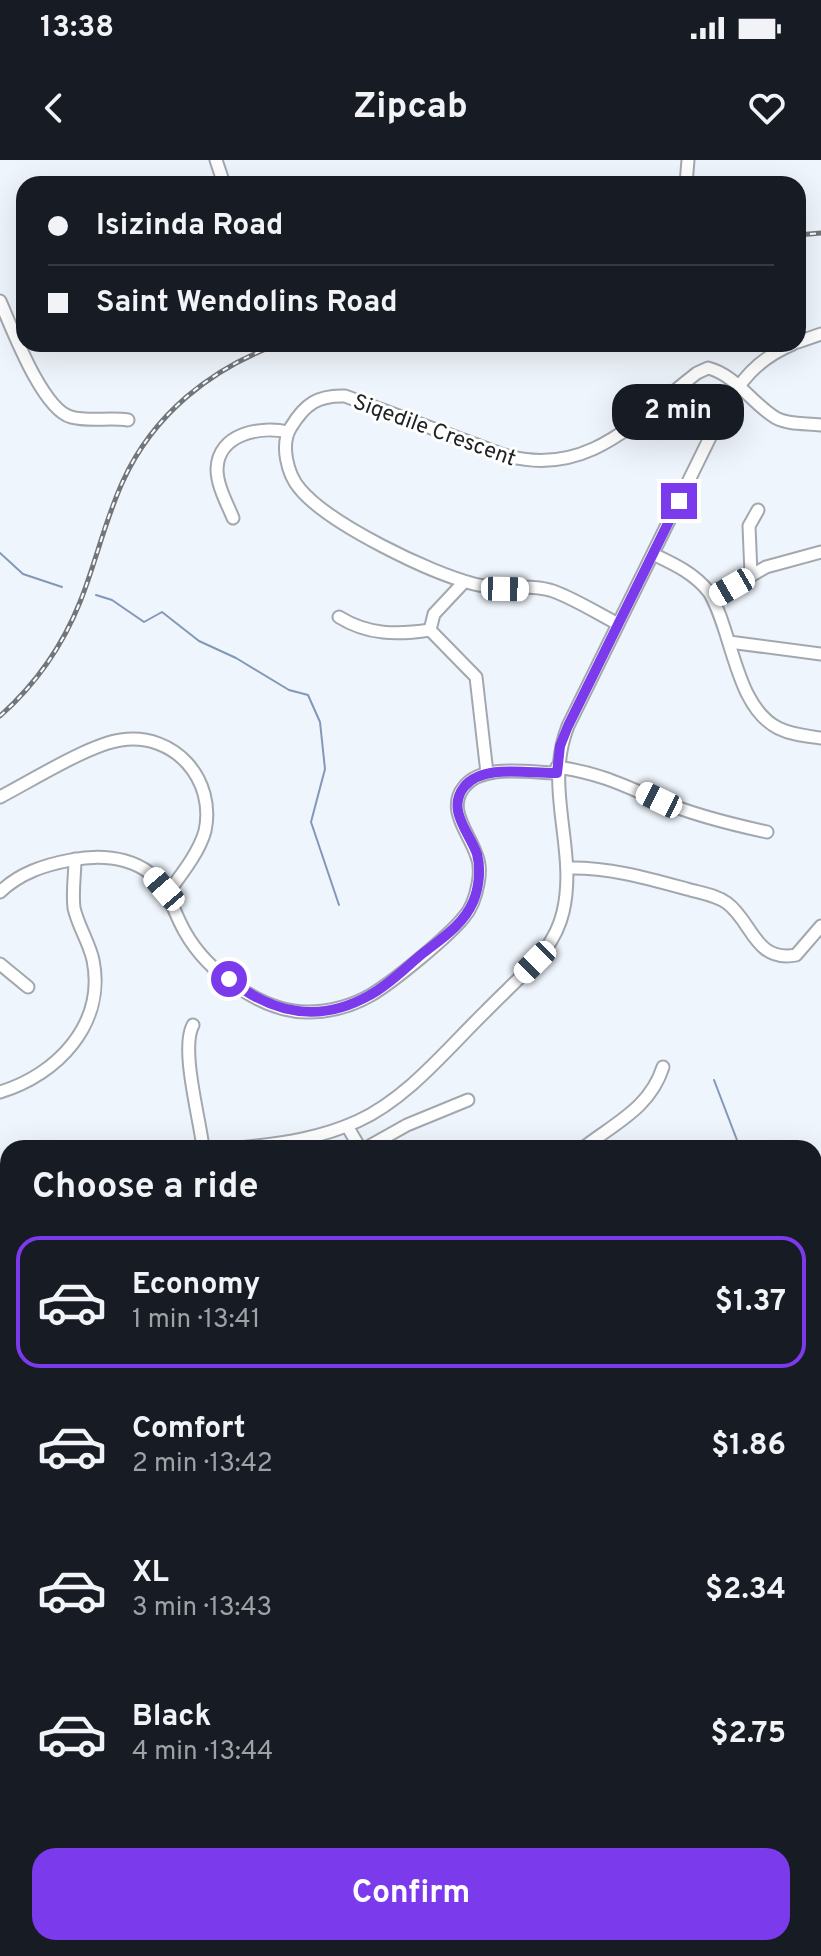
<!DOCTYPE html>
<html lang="en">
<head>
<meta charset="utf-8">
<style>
	body { margin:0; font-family:Overpass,sans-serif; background:#242831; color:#f1f3f6; height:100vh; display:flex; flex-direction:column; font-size:30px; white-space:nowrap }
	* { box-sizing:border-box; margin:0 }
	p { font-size:26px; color:#9ea1a6 }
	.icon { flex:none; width:44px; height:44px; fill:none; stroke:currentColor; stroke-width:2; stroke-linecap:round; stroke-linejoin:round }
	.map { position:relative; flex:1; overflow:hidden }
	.side { position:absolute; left:0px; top:980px; width:822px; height:816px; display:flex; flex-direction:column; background:#171b24; border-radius:24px 24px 0 0; box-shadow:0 8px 32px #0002 }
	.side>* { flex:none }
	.top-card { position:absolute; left:16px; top:16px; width:790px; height:176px; border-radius:24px; box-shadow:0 8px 32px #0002; display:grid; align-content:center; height:176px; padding:0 32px; background:#171b24 }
	.end { position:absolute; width:36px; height:36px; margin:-18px; border:10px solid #7c3aed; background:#fff; box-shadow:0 0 0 4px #fff }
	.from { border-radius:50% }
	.bubble { position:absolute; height:56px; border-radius:24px; background:#171b24; box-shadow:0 8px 32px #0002; font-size:26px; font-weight:700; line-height:56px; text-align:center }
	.car { position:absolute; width:24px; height:48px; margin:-24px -12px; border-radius:10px; box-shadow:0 0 6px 2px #0007; background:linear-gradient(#fff 24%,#345 0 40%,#fff 0 76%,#345 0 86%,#fff 0) }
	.top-card b { display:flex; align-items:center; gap:28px; height:76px; font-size:30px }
	.top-card b+b { border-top:2px solid #363941 }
	.top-card i { width:20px; height:20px; background:#f1f3f6 }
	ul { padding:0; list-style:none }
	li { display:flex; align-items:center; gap:24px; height:132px; margin:0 16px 12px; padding:0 16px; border:4px solid transparent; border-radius:24px }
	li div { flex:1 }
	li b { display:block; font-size:30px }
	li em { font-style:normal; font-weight:700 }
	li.current { border-color:#7c3aed }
	li>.icon { width:72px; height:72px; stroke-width:1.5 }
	h2 { padding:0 32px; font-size:36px; line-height:96px }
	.button { display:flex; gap:16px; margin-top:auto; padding:16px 32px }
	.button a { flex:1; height:92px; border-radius:24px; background:#7c3aed; color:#fff; font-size:32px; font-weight:700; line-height:92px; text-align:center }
	.status { display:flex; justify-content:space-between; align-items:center; height:56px; padding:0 40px; background:#171b24; direction:ltr }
	.status svg { height:22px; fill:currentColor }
	header { display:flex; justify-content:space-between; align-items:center; height:104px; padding:0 32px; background:#171b24; font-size:36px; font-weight:700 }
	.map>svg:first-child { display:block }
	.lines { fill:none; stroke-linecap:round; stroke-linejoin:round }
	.stream { stroke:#8198b8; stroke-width:2 }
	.river { stroke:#8198b8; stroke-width:14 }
	.minor-casing { stroke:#a3a8af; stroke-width:15 }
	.minor { stroke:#fff; stroke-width:11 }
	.rail-casing { stroke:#72767a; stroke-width:5 }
	.rail { stroke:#fff; stroke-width:2; stroke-dasharray:6; stroke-linecap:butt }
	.route { stroke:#7c3aed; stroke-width:10 }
	.labels { text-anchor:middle; stroke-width:6; stroke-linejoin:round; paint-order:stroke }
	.street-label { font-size:22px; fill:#202224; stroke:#fff }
</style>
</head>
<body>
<div class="status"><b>13:38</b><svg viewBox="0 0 49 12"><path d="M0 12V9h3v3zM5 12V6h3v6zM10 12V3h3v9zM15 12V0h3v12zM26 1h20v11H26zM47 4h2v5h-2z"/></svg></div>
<header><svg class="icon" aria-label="back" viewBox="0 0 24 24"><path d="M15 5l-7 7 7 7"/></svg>Zipcab<svg class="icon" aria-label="heart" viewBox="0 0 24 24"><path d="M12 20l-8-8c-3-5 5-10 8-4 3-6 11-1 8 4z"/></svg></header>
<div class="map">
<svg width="821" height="1796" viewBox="0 0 821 1796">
	<rect width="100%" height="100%" fill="#eff5fc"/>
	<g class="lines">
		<g class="stream">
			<polyline points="0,393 23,414 62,427"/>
			<polyline points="96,435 112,440 144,462 162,452 199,481 236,498 289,530 308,535 320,562 325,609 311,662 339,745"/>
			<polyline points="714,920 740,988"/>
			<polyline points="814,1068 821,1070"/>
			<polyline points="814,1381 821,1382"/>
			<polyline points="0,1476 8,1492"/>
			<polyline points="0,1526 8,1523"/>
			<polyline points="380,1788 385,1796"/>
			<polyline points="136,1796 145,1788"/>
			<polyline points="640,1796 643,1788"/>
		</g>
		<polyline class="river" points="814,1618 821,1615"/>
		<defs>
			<g id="minor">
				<polyline points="216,0 223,21"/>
				<polyline points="686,24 688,0"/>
				<path d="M0,141C12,168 42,249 71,257C89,262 110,257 128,260"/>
				<polyline points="798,182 821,174"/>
				<path d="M233,358C227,343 217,326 217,309C218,273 261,266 288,272"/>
				<path d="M653,394C674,404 694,413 709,432C733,472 735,546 778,568C792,575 807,576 821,578"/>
				<polyline points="751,414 749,366 758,350"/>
				<polyline points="464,422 434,454 430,470 476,517 487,613"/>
				<polyline points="713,438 766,407 821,392"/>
				<path d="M339,457C368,475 397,475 430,470"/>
				<path d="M618,464C597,453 575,439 553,431C529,423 500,431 474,424C430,413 329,364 300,329C287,314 280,284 291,267C305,244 318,235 345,236L504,295C588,319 636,260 697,213L708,208C736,215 752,244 776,258C789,265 807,263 821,265"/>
				<polyline points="729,482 821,494"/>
				<path d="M557,607C599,613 621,624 658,640C693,655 730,664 767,672"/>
				<path d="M0,637C31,621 90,584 121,580C175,572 216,620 205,671C199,693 180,716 167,734"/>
				<path d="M567,708C609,707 647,718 687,729C701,733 716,735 727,743C752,761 755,803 796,795L821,766"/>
				<path d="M0,732C20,713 44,705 71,700C106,693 147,698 167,733C173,746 178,760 185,772C207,811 261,852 307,852C329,852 352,846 371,835C393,822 448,777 464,757C472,748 476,735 478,724C480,714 480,703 476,694C469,673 446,649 464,627C483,603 530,613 557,613"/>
				<polyline points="0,804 28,827"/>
				<path d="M193,865C180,889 200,959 203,988"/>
				<path d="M0,932C57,915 106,864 93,800C89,782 78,766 74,748C72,732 75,714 75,699"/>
				<polyline points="347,966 360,988"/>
				<path d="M240,988C282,983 319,979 358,961C408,938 447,889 486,851C505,831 528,812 545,790C553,779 560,765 563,752C578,689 543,629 568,566L722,253C740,221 757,199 793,184"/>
				<polyline points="366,988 407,965 468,940"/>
				<path d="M583,988C615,963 650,948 663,907"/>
				<polyline points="0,1023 8,1023"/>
				<polyline points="814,1148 821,1151"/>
				<polyline points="0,1188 8,1188"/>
				<polyline points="0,1283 8,1296"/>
				<polyline points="814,1463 821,1474"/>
				<polyline points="814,1493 821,1489"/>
				<polyline points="0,1574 8,1567"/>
				<polyline points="0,1630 8,1620"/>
				<polyline points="0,1745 8,1750"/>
			</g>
		</defs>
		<use href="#minor" class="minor-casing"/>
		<use href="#minor" class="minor"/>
		<defs>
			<g id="rail">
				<polyline points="798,75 821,73"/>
				<path d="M0,556C36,524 62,487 80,442C96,402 105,360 123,321C153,255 211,208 279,184"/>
			</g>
		</defs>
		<use href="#rail" class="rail-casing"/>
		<use href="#rail" class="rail"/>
	</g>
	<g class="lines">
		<path class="route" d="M229,819C273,854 319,864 370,835C389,825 405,808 422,794C441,779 463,765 473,742C479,728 481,709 477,694C470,673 446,650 464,627C483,603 530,614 557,613L560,586L568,566L679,341"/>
	</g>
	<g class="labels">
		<g class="street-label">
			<text transform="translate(435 269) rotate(20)" y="8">Siqedile Crescent</text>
		</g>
	</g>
</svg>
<i class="end from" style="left:229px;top:819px"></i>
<i class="end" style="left:679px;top:341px"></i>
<div class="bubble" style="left:612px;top:224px;width:132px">2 min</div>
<i class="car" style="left:732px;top:427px;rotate:240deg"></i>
<i class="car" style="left:505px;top:429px;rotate:91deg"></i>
<i class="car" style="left:659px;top:640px;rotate:296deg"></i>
<i class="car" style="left:164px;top:729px;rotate:319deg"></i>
<i class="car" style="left:535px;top:802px;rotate:225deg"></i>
<div class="top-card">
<b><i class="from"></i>Isizinda Road</b>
<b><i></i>Saint Wendolins Road</b>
</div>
<section class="side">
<h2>Choose a ride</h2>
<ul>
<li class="current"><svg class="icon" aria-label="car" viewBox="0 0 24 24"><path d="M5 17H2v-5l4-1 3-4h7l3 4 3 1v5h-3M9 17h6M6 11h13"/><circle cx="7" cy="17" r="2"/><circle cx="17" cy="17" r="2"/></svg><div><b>Economy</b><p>1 min · 13:41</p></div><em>$1.37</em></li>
<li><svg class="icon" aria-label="car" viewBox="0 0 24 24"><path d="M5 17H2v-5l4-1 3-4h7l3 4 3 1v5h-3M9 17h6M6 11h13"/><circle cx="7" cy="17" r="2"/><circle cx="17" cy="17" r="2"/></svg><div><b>Comfort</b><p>2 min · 13:42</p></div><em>$1.86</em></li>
<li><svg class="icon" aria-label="car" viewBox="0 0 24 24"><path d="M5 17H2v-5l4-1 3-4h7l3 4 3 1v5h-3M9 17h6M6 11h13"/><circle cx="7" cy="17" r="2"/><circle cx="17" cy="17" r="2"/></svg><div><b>XL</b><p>3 min · 13:43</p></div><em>$2.34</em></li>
<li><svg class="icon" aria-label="car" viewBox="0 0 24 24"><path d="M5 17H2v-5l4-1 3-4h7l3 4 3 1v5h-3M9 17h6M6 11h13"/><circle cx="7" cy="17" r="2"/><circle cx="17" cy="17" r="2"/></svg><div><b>Black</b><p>4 min · 13:44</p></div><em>$2.75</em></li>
</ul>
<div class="button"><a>Confirm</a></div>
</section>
</div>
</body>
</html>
